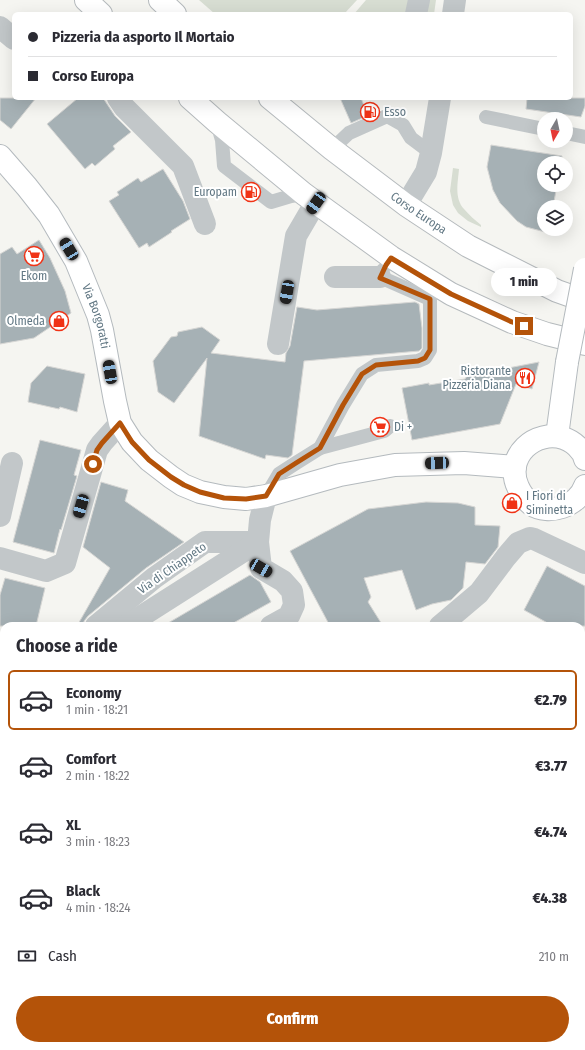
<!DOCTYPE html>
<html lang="en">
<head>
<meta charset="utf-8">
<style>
	body { margin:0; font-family:"Fira Sans Condensed",sans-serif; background:#f2f2f3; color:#2b2b33; height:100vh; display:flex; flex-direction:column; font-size:15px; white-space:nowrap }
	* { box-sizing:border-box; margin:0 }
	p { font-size:13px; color:#7c7c81 }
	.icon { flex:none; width:22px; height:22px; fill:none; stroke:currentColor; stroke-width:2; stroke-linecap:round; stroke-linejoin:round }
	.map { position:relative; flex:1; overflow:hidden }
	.details { position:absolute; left:0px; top:622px; width:585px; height:428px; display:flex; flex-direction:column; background:#fff; border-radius:12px 12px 0 0; box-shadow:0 4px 16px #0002 }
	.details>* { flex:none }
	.top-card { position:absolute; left:12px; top:12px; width:561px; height:88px; border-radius:6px; box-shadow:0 4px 16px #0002; display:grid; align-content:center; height:88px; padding:0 16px; background:#fff }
	.needle { width:26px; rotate:189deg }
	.fabs { position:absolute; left:537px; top:112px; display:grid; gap:8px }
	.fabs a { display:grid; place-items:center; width:36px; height:36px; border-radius:50%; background:#fff; box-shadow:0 4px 16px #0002; font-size:20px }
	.end { position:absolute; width:18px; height:18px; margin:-9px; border:5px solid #b45309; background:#fff; box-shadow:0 0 0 2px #fff }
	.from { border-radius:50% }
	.bubble { position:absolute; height:28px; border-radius:14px; background:#fff; box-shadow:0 4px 16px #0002; font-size:13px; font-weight:800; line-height:28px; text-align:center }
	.car { position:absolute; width:12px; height:24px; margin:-12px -6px; border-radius:5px; box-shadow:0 0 3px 1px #0007; background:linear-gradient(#222 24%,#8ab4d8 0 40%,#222 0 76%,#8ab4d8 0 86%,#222 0) }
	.top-card b { display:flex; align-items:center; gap:14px; height:38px; font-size:15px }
	.top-card b+b { border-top:1px solid #e1e1e2 }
	.top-card i { width:10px; height:10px; background:#2b2b33 }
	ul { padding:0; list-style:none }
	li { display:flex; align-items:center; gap:12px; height:60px; margin:0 8px 6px; padding:0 8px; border:2px solid transparent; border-radius:6px }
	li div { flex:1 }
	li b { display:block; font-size:15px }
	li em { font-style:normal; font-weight:800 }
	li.selected { border-color:#b45309 }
	li>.icon { width:36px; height:36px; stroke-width:1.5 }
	h2 { padding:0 16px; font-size:18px; line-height:48px }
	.pay { display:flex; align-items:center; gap:10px; height:44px; padding:0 16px; font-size:15px }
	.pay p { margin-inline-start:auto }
	.primary-button { display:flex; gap:8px; margin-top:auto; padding:8px 16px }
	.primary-button a { flex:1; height:46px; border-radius:24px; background:#b45309; color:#fff; font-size:16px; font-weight:800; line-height:46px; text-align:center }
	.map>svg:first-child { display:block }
	.green { fill:#d7ddd2 }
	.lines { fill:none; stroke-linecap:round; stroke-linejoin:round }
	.stream { stroke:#b7c6c9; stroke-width:7 }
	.building { fill:#a6b1b5; stroke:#d6d6d4 }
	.secondary-casing { stroke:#b4babe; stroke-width:24 }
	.primary-casing { stroke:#b5babd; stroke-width:24 }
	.lane { stroke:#c2c7c9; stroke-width:14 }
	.street { stroke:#c2c7c9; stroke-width:22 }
	.secondary { stroke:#fff; stroke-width:22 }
	.primary { stroke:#fff; stroke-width:22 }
	.secondary-bridge-casing { stroke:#b4babe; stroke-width:24; stroke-linecap:butt }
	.secondary-bridge { stroke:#fff; stroke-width:22 }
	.route { stroke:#b45309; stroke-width:5 }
	.labels { text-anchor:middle; stroke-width:4; stroke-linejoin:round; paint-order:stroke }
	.poi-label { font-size:12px; fill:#627884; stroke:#fff; text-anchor:start }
	.street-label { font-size:12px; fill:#627884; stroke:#fff }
</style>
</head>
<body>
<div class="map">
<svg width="585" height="1050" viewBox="0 0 585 1050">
	<rect width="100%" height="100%" fill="#f5f5f1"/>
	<g class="green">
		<polygon points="199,0 357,0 344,14 215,14"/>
		<polygon points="366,0 436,0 434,14 354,14"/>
		<path d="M453,168L459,169C458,182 454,198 464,209C469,215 475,220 481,225V227L468,221L458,213L453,205L450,191Z"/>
	</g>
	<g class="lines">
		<polyline class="stream" points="369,1050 371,1046"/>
	</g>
	<g class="building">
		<polygon points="0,98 36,98 11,129 0,120"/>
		<polygon points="78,98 103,98 115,116 131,132 113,146 115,149 95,166 92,163 85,169 47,124"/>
		<polygon points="340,98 361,98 365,108 371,106 374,113 351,123"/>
		<polygon points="527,98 585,98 585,106 581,117 526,109"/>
		<polygon points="491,145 562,156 561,163 544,163 544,185 557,185 553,207 544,207 544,229 550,229 549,233 526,227 517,221 500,203 493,190 487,167"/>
		<polygon points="163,169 183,201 190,219 171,231 172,232 149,247 147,243 139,248 109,201 119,195 117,192 138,178 141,182"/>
		<polygon points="39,240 50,258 65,291 71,313 34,338 0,344 0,254 12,247 17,254"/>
		<polygon points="415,302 419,304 422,328 422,348 419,351 304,361 292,455 288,458 266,455 265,459 199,436 207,358 174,403 158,392 153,361 171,337 177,336 178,332 202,327 220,340 211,353 285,362 286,353 290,346 297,307 317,310"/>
		<polygon points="539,362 532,389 516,384 500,424 412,440 402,388 429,383 429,385 465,379 467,376"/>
		<polygon points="47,366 85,374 77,412 60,407 59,409 28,402 31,383"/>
		<polygon points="40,440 81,450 74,475 77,476 61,530 60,529 54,553 13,542"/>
		<polygon points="101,482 128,490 125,501 184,542 146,568 88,616 84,621 84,626 77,626 110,568 83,547"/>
		<polygon points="426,502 458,503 475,507 475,525 500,526 498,547 485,564 466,562 463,588 451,600 432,604 416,610 402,570 364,578 371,597 368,602 383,626 330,626 290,551 368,509"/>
		<polygon points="547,566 585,586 585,626 553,626 524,610"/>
		<polygon points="250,575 260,582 271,602 228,626 163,626"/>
		<polygon points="5,578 45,588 36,626 0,626 0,595"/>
	</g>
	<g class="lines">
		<defs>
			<g id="secondary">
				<path id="s1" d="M0,156L27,187L49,215L76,261L98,315L102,330L115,401L120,423L132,442L149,460L171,477L183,485L200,492L224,497L246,499L266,496L340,475L395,465L464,463L515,467"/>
				<polyline points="557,436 567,362"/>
				<path d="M585,459C584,456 583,453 581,451C562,425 521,436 515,466C514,473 515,481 518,487C521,494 525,499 531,504C549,516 578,506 585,486"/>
			</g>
			<g id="primary">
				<polyline points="86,0 101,14"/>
				<polyline points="160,0 175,14"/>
				<polyline points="190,98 217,122 304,194 391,257 451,294 512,322 547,334 567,339 585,344"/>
				<path id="s2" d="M270,98L332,149L406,205L468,246L557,291L585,301"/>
			</g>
		</defs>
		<use href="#secondary" class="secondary-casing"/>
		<use href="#primary" class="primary-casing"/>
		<g class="lane">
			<polyline points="486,117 544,129"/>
			<polyline points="217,123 222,140 224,166 271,202 291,196 304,194"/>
			<polyline points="566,133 585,137"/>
			<polyline points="332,149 349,133 387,116 403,125 411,138 431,153"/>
			<polyline points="320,448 384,431 390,426"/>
			<polyline points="266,496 279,474 296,463 320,448 343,405 362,374 376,365 418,361 425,358 430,350 430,299 380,277 383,270"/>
			<polyline points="0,728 4,727"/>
			<polyline points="581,831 585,830"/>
			<polyline points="581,890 585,887"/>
			<polyline points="581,974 585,973"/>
			<polyline points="581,1041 585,1038"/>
			<polyline points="530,1046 537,1050"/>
			<polyline points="562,1050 571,1048 574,1046"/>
		</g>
		<g class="street">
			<polyline points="416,14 419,0"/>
			<polyline points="453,14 455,0"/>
			<polyline points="0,27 14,39"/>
			<polyline points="118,98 124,107 183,166 205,224"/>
			<polyline points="406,205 426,172 431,153 440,98"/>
			<polyline points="335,277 380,277"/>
			<polyline points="278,344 296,236 310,212 316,203"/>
			<polyline points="0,516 12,463"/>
			<polyline points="0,558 46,571 65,563 97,450 102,443 120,423"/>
			<polyline points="96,626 154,578 205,542 258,542 261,568 283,581 292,591 294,605 289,616 271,626"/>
			<polyline points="126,626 258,542 260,520 266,496"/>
			<polyline points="440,626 479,593 506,557 518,543 530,538 534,539 585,563"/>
			<polyline points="0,708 4,706"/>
			<polyline points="0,770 4,773"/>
			<polyline points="148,1050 149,1046"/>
		</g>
		<use href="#secondary" class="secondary"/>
		<use href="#primary" class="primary"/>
		<defs>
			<polyline id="secondary-bridge" points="567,362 585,269"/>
		</defs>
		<use href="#secondary-bridge" class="secondary-bridge-casing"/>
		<use href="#secondary-bridge" class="secondary-bridge"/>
	</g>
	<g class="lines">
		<polyline class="route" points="93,464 97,450 102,443 120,423 132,442 149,460 171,477 184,485 200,492 224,498 246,499 266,496 279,474 296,463 320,448 343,405 362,374 376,365 418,361 425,358 430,350 430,299 380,278 386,265 391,258 451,294 512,322 524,326"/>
	</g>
	<defs>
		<symbol id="fuel-ring" viewBox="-11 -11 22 22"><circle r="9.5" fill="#fff" stroke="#f03316" stroke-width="1.5"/><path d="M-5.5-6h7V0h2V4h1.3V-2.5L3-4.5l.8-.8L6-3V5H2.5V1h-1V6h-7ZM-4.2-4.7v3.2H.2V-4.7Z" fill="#f03316"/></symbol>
		<symbol id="supermarket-ring" viewBox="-11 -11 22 22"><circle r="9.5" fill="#fff" stroke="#f03316" stroke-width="1.5"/><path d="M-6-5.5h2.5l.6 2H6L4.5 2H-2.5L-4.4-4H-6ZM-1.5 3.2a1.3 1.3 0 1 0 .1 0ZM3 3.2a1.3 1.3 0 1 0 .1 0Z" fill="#f03316"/></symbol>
		<symbol id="shop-ring" viewBox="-11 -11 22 22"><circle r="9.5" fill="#fff" stroke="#f03316" stroke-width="1.5"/><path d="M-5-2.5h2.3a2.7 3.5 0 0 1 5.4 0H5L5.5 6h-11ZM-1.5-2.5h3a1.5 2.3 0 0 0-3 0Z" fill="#f03316"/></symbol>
		<symbol id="restaurant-ring" viewBox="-11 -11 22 22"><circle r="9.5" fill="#fff" stroke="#f03316" stroke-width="1.5"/><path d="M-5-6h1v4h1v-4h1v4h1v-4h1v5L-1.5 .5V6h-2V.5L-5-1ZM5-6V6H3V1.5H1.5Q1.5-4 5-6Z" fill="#f03316"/></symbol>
	</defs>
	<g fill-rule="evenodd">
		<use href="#fuel-ring" x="359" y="101" width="22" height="22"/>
		<use href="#fuel-ring" x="240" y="181" width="22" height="22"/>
		<use href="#supermarket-ring" x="23" y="245" width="22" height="22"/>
		<use href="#shop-ring" x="48" y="310" width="22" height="22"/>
		<use href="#restaurant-ring" x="514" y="367" width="22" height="22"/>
		<use href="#supermarket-ring" x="369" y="416" width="22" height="22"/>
		<use href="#shop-ring" x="501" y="492" width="22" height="22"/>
	</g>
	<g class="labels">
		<g class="poi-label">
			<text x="384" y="116">Esso</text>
			<text x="237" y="196" text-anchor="end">Europam</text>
			<text x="34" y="280" text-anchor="middle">Ekom</text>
			<text x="45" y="325" text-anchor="end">Olmeda</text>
			<text x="511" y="375" text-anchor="end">Ristorante<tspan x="511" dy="14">Pizzeria Diana</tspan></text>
			<text x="394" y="431">Di +</text>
			<text x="526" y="500">I Fiori di<tspan x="526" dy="14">Siminetta</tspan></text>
		</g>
		<g class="street-label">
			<text dy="4" stroke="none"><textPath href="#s2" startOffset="188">Corso Europa</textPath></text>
			<text dy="4" stroke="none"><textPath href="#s1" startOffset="189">Via Borgoratti</textPath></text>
			<text transform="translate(172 568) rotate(-35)" y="4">Via di Chiappeto</text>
		</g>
	</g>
</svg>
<div class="fabs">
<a><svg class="needle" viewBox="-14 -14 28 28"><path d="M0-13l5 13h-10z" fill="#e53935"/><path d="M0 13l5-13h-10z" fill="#7c7c81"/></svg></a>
<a><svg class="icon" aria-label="locate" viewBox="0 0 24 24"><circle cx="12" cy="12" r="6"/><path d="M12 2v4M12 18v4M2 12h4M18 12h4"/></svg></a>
<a><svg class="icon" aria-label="layers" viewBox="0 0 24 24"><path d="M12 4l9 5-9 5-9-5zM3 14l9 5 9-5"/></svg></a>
</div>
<i class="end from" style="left:93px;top:464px"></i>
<i class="end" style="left:524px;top:326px"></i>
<div class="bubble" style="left:491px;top:268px;width:66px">1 min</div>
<i class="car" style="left:316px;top:203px;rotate:215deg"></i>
<i class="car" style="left:69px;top:249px;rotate:329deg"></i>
<i class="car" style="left:287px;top:292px;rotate:190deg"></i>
<i class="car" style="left:110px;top:372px;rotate:350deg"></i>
<i class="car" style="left:437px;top:463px;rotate:268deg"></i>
<i class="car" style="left:81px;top:506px;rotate:196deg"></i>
<i class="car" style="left:261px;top:568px;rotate:120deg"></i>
<div class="top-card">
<b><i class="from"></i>Pizzeria da asporto Il Mortaio</b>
<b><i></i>Corso Europa</b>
</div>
<section class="details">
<h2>Choose a ride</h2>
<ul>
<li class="selected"><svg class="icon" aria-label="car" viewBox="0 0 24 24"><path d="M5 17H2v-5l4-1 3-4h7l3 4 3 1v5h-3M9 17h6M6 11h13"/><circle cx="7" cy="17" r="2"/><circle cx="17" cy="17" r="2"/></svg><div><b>Economy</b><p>1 min · 18:21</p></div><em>€2.79</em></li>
<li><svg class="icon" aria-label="car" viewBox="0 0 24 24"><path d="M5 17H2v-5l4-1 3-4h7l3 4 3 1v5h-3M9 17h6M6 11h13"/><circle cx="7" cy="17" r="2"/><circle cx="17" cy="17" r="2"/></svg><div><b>Comfort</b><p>2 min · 18:22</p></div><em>€3.77</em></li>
<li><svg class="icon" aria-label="car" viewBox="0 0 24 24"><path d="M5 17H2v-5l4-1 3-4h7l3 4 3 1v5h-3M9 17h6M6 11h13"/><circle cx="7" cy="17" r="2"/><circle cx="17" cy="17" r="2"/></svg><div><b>XL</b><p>3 min · 18:23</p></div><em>€4.74</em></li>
<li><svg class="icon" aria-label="car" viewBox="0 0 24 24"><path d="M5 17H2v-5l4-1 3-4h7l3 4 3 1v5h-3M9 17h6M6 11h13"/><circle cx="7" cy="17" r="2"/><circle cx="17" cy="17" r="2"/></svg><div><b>Black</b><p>4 min · 18:24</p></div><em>€4.38</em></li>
</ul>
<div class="pay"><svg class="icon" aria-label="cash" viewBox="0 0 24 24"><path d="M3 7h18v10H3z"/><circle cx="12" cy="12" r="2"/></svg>Cash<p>210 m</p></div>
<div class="primary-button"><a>Confirm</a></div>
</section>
</div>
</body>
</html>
